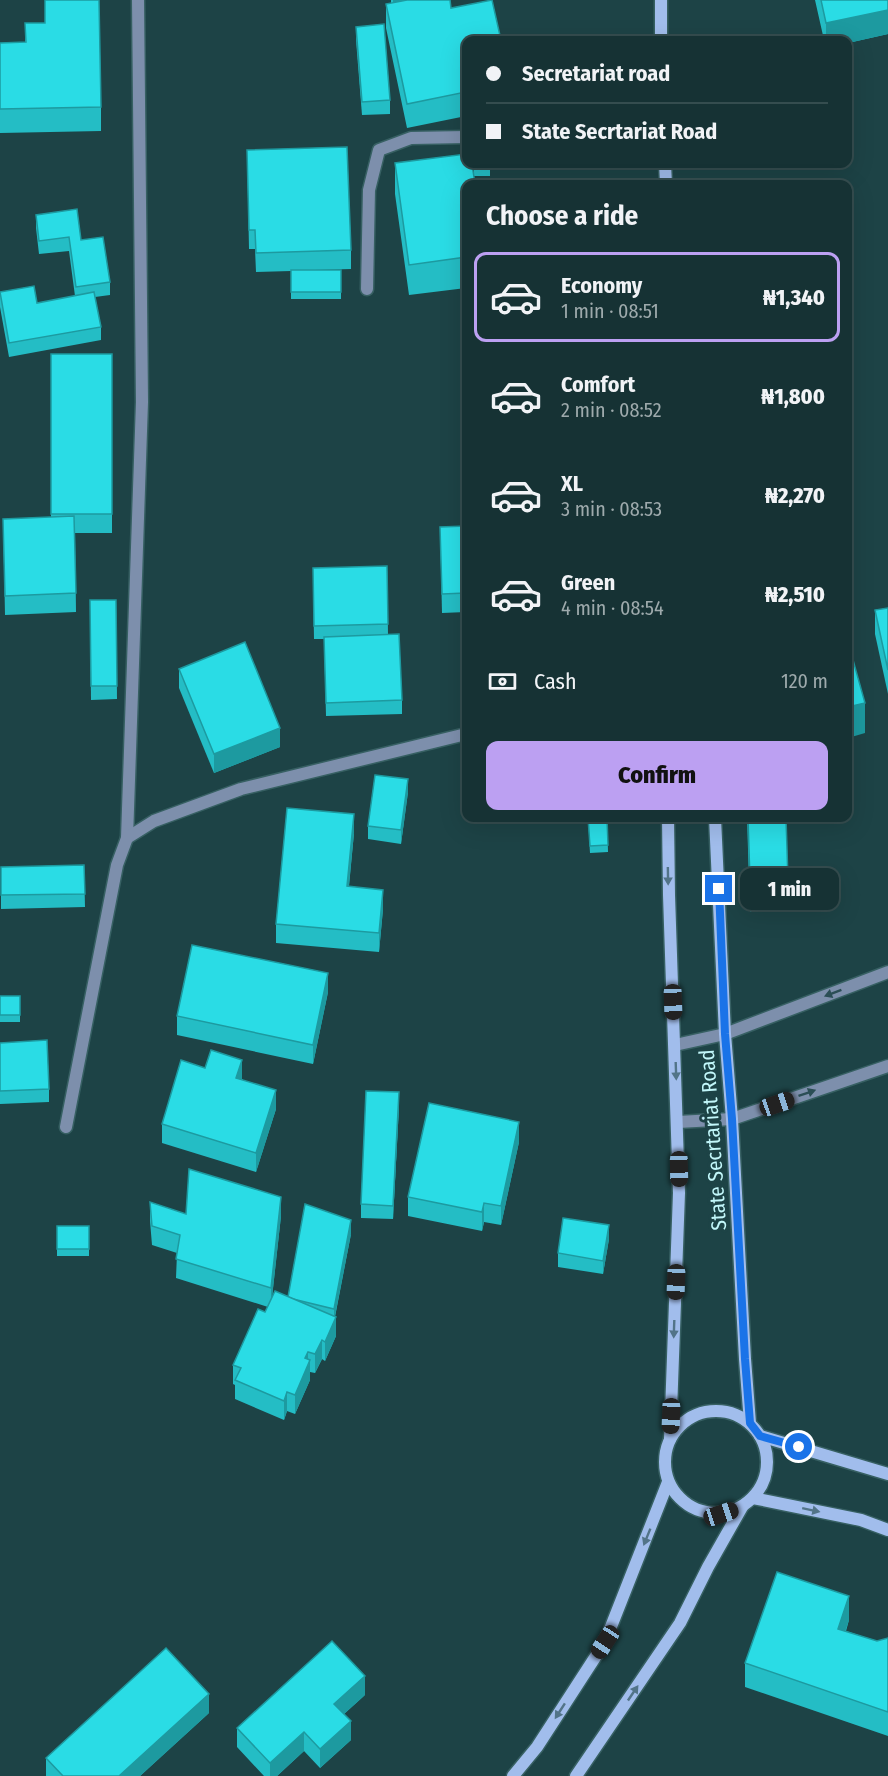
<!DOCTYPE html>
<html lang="en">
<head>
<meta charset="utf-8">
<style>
	body { margin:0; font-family:"Fira Sans Condensed",sans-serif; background:#1f3a3c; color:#f1f3f6; height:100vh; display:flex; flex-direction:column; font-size:22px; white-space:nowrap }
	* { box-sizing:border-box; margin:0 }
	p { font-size:20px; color:#9eaaac }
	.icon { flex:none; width:33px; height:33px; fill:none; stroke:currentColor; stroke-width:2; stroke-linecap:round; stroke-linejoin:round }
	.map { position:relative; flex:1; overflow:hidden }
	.sheet { position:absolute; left:462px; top:180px; width:390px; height:642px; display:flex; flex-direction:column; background:#163234; border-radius:12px; box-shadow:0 6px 24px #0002,0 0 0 2px #354d4f }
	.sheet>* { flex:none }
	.top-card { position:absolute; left:462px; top:36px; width:390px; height:132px; border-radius:12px; box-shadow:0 6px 24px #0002,0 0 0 2px #354d4f; display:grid; align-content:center; height:132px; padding:0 24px; background:#163234 }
	.end { position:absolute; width:27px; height:27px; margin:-14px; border:8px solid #1a73e8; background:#fff; box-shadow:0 0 0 3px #fff }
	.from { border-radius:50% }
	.bubble { position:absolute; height:42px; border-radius:12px; background:#163234; box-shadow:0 6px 24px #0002,0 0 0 2px #354d4f; font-size:20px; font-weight:800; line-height:42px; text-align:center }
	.car { position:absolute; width:18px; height:36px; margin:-18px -9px; border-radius:8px; box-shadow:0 0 4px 2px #0007; background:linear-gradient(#222 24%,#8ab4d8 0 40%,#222 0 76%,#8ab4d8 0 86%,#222 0) }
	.top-card b { display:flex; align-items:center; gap:21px; height:57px; font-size:22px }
	.top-card b+b { border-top:2px solid #354d4f }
	.top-card i { width:15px; height:15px; background:#f1f3f6 }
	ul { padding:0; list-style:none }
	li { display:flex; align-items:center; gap:18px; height:90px; margin:0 12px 9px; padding:0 12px; border:3px solid transparent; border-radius:12px }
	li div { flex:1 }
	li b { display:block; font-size:22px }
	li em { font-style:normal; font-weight:800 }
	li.selected { border-color:#bca0f2 }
	li>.icon { width:54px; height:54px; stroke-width:1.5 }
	h2 { padding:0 24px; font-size:27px; line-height:72px }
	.pay { display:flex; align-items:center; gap:15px; height:66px; padding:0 24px; font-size:22px }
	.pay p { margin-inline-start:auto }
	.action { display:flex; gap:12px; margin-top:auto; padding:12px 24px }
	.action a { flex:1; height:69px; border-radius:12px; background:#bca0f2; color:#111; font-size:24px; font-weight:800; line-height:69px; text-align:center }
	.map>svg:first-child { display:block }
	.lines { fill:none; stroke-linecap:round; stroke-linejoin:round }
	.lane-casing { stroke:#376063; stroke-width:15 }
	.street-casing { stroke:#376063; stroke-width:15 }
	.secondary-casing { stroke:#376063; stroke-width:15 }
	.lane { stroke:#7d8fac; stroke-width:12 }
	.street { stroke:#7d8fac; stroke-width:12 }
	.secondary { stroke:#a1bdec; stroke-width:12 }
	.wall { fill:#24bdc5 }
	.shaded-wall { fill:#1d9aa0 }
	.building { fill:#2adce5; stroke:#1d9aa0; stroke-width:1.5 }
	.oneway { fill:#527488 }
	.oneway2 { fill:#2b4e55 }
	.route { stroke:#1a73e8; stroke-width:8 }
	.labels { text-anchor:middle; stroke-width:6; stroke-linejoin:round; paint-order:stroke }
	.street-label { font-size:21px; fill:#c2f7fa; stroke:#1d4346 }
</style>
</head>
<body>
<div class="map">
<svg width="888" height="1776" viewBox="0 0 888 1776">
	<rect width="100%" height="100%" fill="#1d4346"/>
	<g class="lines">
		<defs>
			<g id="lane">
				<polyline points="367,289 369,190 379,150 411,138 466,137"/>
				<polyline points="675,1045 725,1034 888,972"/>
				<polyline points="678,1122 732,1119 888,1066"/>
			</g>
			<g id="street">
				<polyline points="127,838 142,402 138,0"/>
				<polyline points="66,1127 117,865 127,838 154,821 241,789 466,734"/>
			</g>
			<g id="secondary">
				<polyline points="661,0 661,40"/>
				<polyline points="665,164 666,184"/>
				<polyline points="668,818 669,895 679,1193 670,1439"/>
				<polyline points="715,818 725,1034 732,1119 745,1359 750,1423"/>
				<circle cx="716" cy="1462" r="51"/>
				<polyline points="760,1436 888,1474"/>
				<polyline points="753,1498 861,1520 888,1530"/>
				<polyline points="513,1776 537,1747 605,1642 668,1482"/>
				<polyline points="576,1776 680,1623 708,1567 742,1507"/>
			</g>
		</defs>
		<use href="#lane" class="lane-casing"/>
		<use href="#street" class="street-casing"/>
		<use href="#secondary" class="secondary-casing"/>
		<use href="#lane" class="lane"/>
		<use href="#street" class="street"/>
		<use href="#secondary" class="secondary"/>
	</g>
	<g class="wall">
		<polygon points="391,0 450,0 451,8 466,40 466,116 407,128 386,28 386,4 391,3"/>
		<polygon points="815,0 888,0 888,34 848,43 848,40 824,40"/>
		<polygon points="25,23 101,107 101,131 0,133 0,43 25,42"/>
		<polygon points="356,27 390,100 390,114 362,115 356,40"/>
		<polygon points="247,150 351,250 351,269 316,270 341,270 341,299 291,299 291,271 256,272 255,249 249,249"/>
		<polygon points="395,163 474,173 474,164 490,164 490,176 474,176 466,184 466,288 409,295 395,194"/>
		<polygon points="36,215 81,240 110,282 110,295 95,297 101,327 101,340 9,357 0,307 0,292 37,303 75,296 69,251 39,254 36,228"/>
		<polygon points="51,354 112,354 112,533 75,533 76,612 5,615 3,519 51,517"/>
		<polygon points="466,526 466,612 442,613 440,527"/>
		<polygon points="387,566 388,635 402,700 402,714 326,716 324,639 314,639 313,581"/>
		<polygon points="90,600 116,600 117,699 91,700"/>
		<polygon points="888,608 888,694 875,634 875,610"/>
		<polygon points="179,669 280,747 214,773 179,688"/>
		<polygon points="408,792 401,844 368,839 368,826"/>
		<polygon points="588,818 607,818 608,852 590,853"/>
		<polygon points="747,818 786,818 788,911 750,912"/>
		<polygon points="354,833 349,886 383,909 379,952 276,943 276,924"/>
		<polygon points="84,865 85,907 1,909 1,867"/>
		<polygon points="328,992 313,1064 177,1035 177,1016"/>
		<rect x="0" y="996" width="20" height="26"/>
		<polygon points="0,1043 49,1089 49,1102 0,1104"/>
		<polygon points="242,1079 276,1109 256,1172 162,1143 162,1124"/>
		<polygon points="399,1106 393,1219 361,1218 361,1204"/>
		<polygon points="519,1142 501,1225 484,1222 482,1231 408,1216 408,1197"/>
		<polygon points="150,1202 186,1214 281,1216 272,1297 288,1297 351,1234 335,1317 336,1336 325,1361 322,1359 315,1373 310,1372 310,1380 295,1414 287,1411 284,1420 235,1399 235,1385 233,1384 233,1365 268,1307 176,1278 177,1253 152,1245 150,1221"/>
		<rect x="57" y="1226" width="32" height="30"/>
		<polygon points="609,1239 603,1274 558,1267 558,1253"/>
		<polygon points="849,1620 846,1631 877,1641 888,1638 888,1736 745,1687 745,1663"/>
		<polygon points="365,1695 344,1714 351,1740 320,1768 304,1751 277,1776 264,1776 237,1747 237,1728"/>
		<polygon points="209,1713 140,1776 46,1776 46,1758"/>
	</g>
	<g class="shaded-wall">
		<polygon points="393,0 418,0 393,9"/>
		<polygon points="888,10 888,34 848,43 848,40 826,40 826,23"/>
		<polygon points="865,703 865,733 848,738 848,707"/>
		<polygon points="280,728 280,747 214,773 214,754"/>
		<polygon points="408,779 408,792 401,844 401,830"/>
		<polygon points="354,814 354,833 347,905 347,886"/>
		<polygon points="383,890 383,909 379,952 379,933"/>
		<polygon points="328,973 328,992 313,1064 313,1045"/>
		<polygon points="242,1060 242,1080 236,1078"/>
		<polygon points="276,1090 276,1109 256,1172 256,1153"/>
		<polygon points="399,1092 399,1106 393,1219 393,1206"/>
		<polygon points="519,1122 519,1142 501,1225 501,1206"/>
		<polygon points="281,1197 281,1216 271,1307 271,1288"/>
		<polygon points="484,1203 484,1222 482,1231 482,1212"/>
		<polygon points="351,1220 351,1234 334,1321 336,1317 336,1336 325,1361 325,1342 334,1321 334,1309"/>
		<polygon points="609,1225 609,1239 603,1274 603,1261"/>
		<polygon points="322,1340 322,1359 315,1373 315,1354"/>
		<polygon points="308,1352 308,1366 310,1360 310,1380 295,1414 295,1395 305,1358"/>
		<polygon points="287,1392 287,1411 284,1420 284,1401"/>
		<polygon points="849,1596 849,1620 838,1653 838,1629"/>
		<polygon points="365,1676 365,1695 334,1723 334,1704"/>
		<polygon points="209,1694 209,1713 140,1776 119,1776"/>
		<polygon points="351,1721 351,1740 320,1768 320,1749"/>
		<polygon points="304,1732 304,1751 277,1776 270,1776 270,1763"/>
	</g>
	<g class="building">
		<polygon points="45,0 99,0 101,107 0,109 0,43 26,42 25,23 45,23"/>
		<polygon points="407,0 450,0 451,8 492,0 501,40 466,40 466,92 407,104 386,4"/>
		<polygon points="821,0 888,0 888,10 826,23"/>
		<polygon points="384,24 390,100 362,102 356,27"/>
		<polygon points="347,147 351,250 256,253 255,230 249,230 247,150"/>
		<polygon points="466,154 466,164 472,164 475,184 466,184 466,257 409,265 395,163"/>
		<rect x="474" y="164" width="16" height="5"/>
		<polygon points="77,209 81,240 103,237 110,282 76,287 69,237 39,241 36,215"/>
		<rect x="291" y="270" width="50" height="22"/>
		<polygon points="34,286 37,303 94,292 101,327 9,343 0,292"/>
		<rect x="51" y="354" width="61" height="160"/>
		<polygon points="74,516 76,593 5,596 3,519"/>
		<polygon points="466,526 466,593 442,594 440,527"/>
		<polygon points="387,566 388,624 314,626 313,568"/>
		<polygon points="90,600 116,600 117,686 91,686"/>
		<polygon points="888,608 888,670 875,610"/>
		<polygon points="399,634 402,700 326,703 324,637"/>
		<polygon points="245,642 280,728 214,754 179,669"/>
		<polygon points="848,642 865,703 848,707"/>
		<polygon points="375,775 408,779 401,830 368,826"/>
		<polygon points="287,808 354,814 347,886 383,890 379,933 276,924"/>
		<polygon points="588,818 607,818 608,845 590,846"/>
		<polygon points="748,818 786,818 788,880 750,881"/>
		<polygon points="84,865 85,894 1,895 1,867"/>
		<polygon points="192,945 328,973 313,1045 177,1016"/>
		<rect x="0" y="996" width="20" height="19"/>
		<polygon points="47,1040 49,1089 0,1091 0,1043"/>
		<polygon points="211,1050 242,1060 236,1078 276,1090 256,1153 162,1124 181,1060 205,1068"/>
		<polygon points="366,1091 399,1092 393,1206 361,1204"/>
		<polygon points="429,1103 519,1122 501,1206 484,1203 482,1212 408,1197"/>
		<polygon points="189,1169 281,1197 271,1288 176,1259 180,1235 152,1226 150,1202 186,1214"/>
		<polygon points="305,1204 351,1220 334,1309 293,1299 288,1297"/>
		<polygon points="563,1218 609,1225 603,1261 558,1253"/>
		<rect x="57" y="1226" width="32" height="23"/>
		<polygon points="275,1291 336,1317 325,1342 322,1340 315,1354 308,1352 305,1358 310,1360 295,1395 287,1392 284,1401 235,1380 241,1368 233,1365 258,1309 265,1312"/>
		<polygon points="777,1572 849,1596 838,1629 877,1641 888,1638 888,1712 745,1663"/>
		<polygon points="332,1641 365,1676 334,1704 351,1721 320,1749 304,1732 270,1763 237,1728"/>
		<polygon points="166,1648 209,1694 119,1776 63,1776 46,1758"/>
	</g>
	<defs><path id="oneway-solid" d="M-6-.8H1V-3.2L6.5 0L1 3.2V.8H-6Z" transform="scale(1.5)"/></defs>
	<g class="oneway">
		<use href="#oneway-solid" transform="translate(668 876) rotate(89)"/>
		<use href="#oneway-solid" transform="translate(676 1071) rotate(88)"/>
		<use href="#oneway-solid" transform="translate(674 1329) rotate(92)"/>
		<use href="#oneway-solid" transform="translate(811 1510) rotate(12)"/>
		<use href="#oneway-solid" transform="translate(647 1537) rotate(112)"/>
		<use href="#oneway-solid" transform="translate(633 1693) rotate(-56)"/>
		<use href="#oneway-solid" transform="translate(560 1711) rotate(123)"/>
	</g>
	<g class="oneway2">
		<use href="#oneway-solid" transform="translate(833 993) rotate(159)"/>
		<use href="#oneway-solid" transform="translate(807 1093) rotate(-19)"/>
	</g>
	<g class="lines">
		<polyline class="route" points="719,889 725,1034 732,1119 745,1359 750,1423 760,1436 799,1447"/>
	</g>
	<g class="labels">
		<g class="street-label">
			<text transform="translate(713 1140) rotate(-94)" y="7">State Secrtariat Road</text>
		</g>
	</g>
</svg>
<i class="end from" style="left:799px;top:1447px"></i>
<i class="end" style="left:719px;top:889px"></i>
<div class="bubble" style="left:740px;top:868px;width:99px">1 min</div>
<i class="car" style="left:673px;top:1002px;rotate:178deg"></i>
<i class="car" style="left:777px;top:1104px;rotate:71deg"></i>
<i class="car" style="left:679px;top:1169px;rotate:179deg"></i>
<i class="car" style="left:676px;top:1282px;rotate:182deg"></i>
<i class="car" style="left:671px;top:1416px;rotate:182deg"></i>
<i class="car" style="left:721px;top:1514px;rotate:72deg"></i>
<i class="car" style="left:605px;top:1642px;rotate:213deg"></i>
<div class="top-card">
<b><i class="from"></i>Secretariat road</b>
<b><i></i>State Secrtariat Road</b>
</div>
<section class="sheet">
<h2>Choose a ride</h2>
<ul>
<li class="selected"><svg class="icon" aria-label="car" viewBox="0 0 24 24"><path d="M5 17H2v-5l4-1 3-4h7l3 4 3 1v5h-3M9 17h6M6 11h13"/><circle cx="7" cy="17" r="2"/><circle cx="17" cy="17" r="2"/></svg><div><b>Economy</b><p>1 min · 08:51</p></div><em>₦1,340</em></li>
<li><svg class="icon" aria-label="car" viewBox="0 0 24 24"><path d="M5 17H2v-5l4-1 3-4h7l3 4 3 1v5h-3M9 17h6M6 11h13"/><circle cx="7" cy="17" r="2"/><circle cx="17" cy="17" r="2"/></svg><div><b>Comfort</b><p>2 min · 08:52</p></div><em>₦1,800</em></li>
<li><svg class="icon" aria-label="car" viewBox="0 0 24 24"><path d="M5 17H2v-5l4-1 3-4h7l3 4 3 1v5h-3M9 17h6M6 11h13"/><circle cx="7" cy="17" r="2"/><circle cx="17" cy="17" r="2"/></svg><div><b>XL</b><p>3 min · 08:53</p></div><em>₦2,270</em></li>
<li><svg class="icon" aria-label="car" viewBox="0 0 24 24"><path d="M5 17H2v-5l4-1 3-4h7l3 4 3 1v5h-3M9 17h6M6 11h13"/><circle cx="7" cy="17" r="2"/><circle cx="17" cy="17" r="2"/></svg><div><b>Green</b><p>4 min · 08:54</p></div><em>₦2,510</em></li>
</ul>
<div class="pay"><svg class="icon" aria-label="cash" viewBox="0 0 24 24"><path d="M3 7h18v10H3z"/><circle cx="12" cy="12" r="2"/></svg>Cash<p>120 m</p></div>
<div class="action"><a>Confirm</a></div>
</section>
</div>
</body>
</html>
